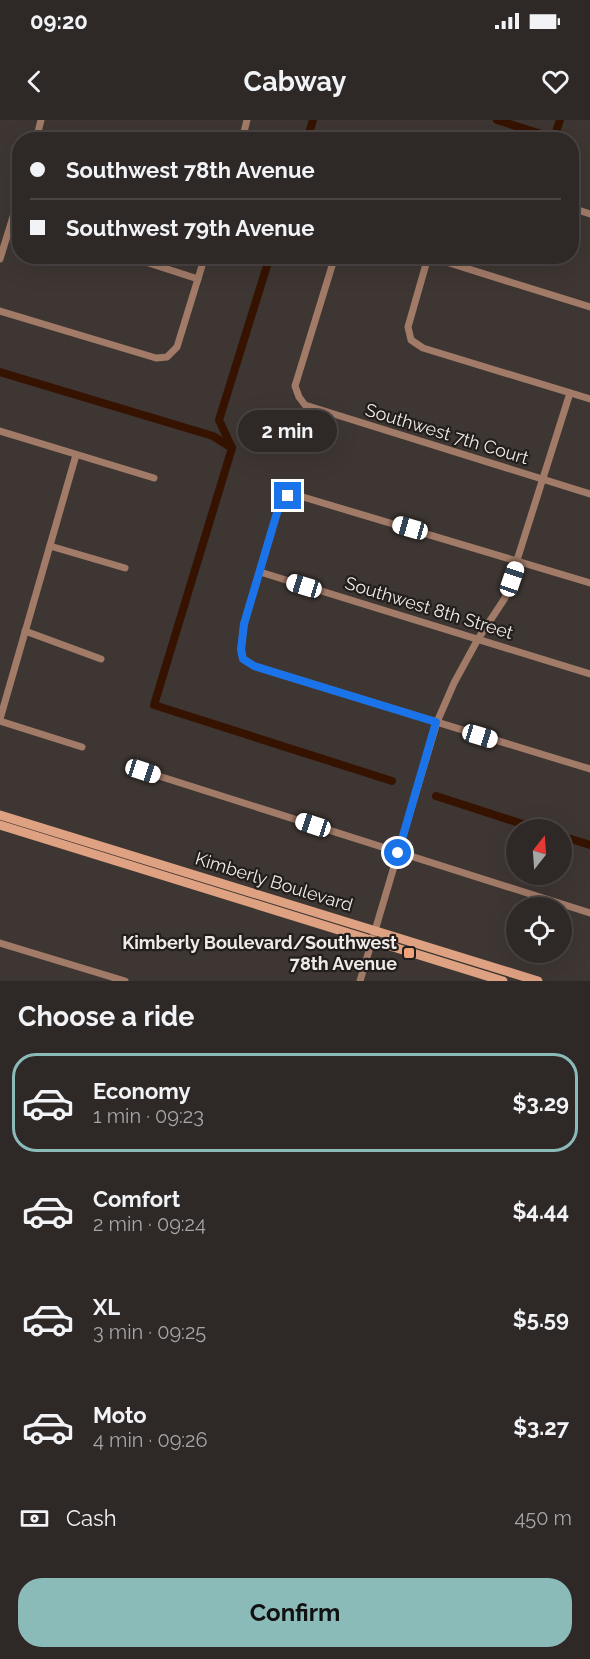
<!DOCTYPE html>
<html lang="en">
<head>
<meta charset="utf-8">
<style>
	body { margin:0; font-family:Raleway,sans-serif; background:#36302e; color:#f1f3f6; height:100vh; display:flex; flex-direction:column; font-size:22px; white-space:nowrap }
	* { box-sizing:border-box; margin:0 }
	p { font-size:20px; color:#a7a6a7 }
	.icon { flex:none; width:33px; height:33px; fill:none; stroke:currentColor; stroke-width:2; stroke-linecap:round; stroke-linejoin:round }
	.map { position:relative; height:861px; overflow:hidden }
	.panel { display:flex; flex-direction:column; background:#2e2826; flex:1 }
	.panel>* { flex:none }
	.guide { position:absolute; left:12px; top:12px; width:567px; height:132px; border-radius:24px; box-shadow:0 6px 24px #0002,0 0 0 2px #494443; display:grid; align-content:center; height:132px; padding:0 18px; background:#2e2826 }
	.needle { width:39px; rotate:17deg }
	.controls { position:absolute; left:506px; top:699px; display:grid; gap:12px }
	.controls a { display:grid; place-items:center; width:66px; height:66px; border-radius:50%; background:#2e2826; box-shadow:0 6px 24px #0002,0 0 0 2px #494443; font-size:30px }
	.end { position:absolute; width:27px; height:27px; margin:-14px; border:8px solid #1a73e8; background:#fff; box-shadow:0 0 0 3px #fff }
	.from { border-radius:50% }
	.bubble { position:absolute; height:42px; border-radius:21px; background:#2e2826; box-shadow:0 6px 24px #0002,0 0 0 2px #494443; font-size:20px; font-weight:700; line-height:42px; text-align:center }
	.car { position:absolute; width:18px; height:36px; margin:-18px -9px; border-radius:8px; box-shadow:0 0 4px 2px #0007; background:linear-gradient(#fff 24%,#345 0 40%,#fff 0 76%,#345 0 86%,#fff 0) }
	.guide b { display:flex; align-items:center; gap:21px; height:57px; font-size:22px }
	.guide b+b { border-top:2px solid #494443 }
	.guide i { width:15px; height:15px; background:#f1f3f6 }
	ul { padding:0; list-style:none }
	li { display:flex; align-items:center; gap:18px; height:99px; margin:0 12px 9px; padding:0 6px; border:3px solid transparent; border-radius:24px }
	li div { flex:1 }
	li b { display:block; font-size:22px }
	li em { font-style:normal; font-weight:700 }
	li.current { border-color:#8bbbb9 }
	li>.icon { width:54px; height:54px; stroke-width:1.5 }
	h2 { padding:0 18px; font-size:27px; line-height:72px }
	.pay { display:flex; align-items:center; gap:15px; height:66px; padding:0 18px; font-size:22px }
	.pay p { margin-inline-start:auto }
	.action { display:flex; gap:12px; margin-top:auto; padding:12px 18px }
	.action a { flex:1; height:69px; border-radius:24px; background:#8bbbb9; color:#111; font-size:24px; font-weight:700; line-height:69px; text-align:center }
	.status { display:flex; justify-content:space-between; align-items:center; height:42px; padding:0 30px; background:#2e2826; direction:ltr }
	.status svg { height:16px; fill:currentColor }
	header { display:flex; justify-content:space-between; align-items:center; height:78px; padding:0 18px; background:#2e2826; font-size:27px; font-weight:700 }
	.map>svg:first-child { display:block }
	.lines { fill:none; stroke-linecap:round; stroke-linejoin:round }
	.canal { stroke:#361300; stroke-width:8 }
	.street { stroke:#a27b68; stroke-width:7 }
	.secondary { stroke:#dea182; stroke-width:9 }
	.route { stroke:#1a73e8; stroke-width:8 }
	.poi-dot { fill:#f0a279; stroke:#221e1c; stroke-width:2 }
	.labels { text-anchor:middle; stroke-width:4.5; stroke-linejoin:round; paint-order:stroke }
	.street-label { font-size:18px; fill:#efeae7; stroke:#221e1c }
	.poi-label { font-size:18px; font-weight:bold; fill:#efeae7; stroke:#221e1c; text-anchor:end }
</style>
</head>
<body>
<div class="status"><b>09:20</b><svg viewBox="0 0 49 12"><path d="M0 12V9h3v3zM5 12V6h3v6zM10 12V3h3v9zM15 12V0h3v12zM26 1h20v11H26zM47 4h2v5h-2z"/></svg></div>
<header><svg class="icon" aria-label="back" viewBox="0 0 24 24"><path d="M15 5l-7 7 7 7"/></svg>Cabway<svg class="icon" aria-label="heart" viewBox="0 0 24 24"><path d="M12 20l-8-8c-3-5 5-10 8-4 3-6 11-1 8 4z"/></svg></header>
<div class="map">
<svg width="590" height="861" viewBox="0 0 590 861">
	<rect width="100%" height="100%" fill="#3e3632"/>
	<g class="lines">
		<g class="canal">
			<polyline points="497,0 554,18 560,0"/>
			<polyline points="307,20 313,0"/>
			<polyline points="270,136 219,300 232,328 154,585 392,661"/>
			<polyline points="0,252 213,316 232,328"/>
			<polyline points="436,676 541,710"/>
			<polyline points="561,716 590,725"/>
		</g>
		<g class="street">
			<polyline points="36,20 41,0"/>
			<polyline points="242,20 247,0"/>
			<polyline points="572,88 590,94"/>
			<polyline points="127,136 198,159"/>
			<polyline points="335,136 295,266 299,277 305,285 590,374"/>
			<polyline points="427,136 590,187"/>
			<polyline points="428,137 408,207 411,220 423,228 590,279"/>
			<polyline points="0,139 20,74"/>
			<polyline points="0,191 156,238 167,237 177,227 205,136"/>
			<polyline points="0,311 154,358"/>
			<polyline points="50,426 125,448"/>
			<polyline points="260,452 590,554"/>
			<polyline points="590,463 303,377 288,376 279,386 244,504 241,529 243,539 254,546 590,649"/>
			<polyline points="25,511 101,539"/>
			<polyline points="0,599 76,335"/>
			<polyline points="0,601 82,627"/>
			<polyline points="143,651 590,793"/>
			<polyline points="0,823 125,861"/>
			<polyline points="360,861 437,602 454,563 478,519 505,478 570,273"/>
		</g>
		<g class="secondary">
			<polyline points="0,695 538,861"/>
			<polyline points="0,705 503,861"/>
		</g>
	</g>
	<g class="lines">
		<polyline class="route" points="288,376 279,386 244,504 241,530 243,539 254,546 436,602 398,733"/>
	</g>
	<rect class="poi-dot" x="403" y="827" width="12" height="12" rx="3"/>
	<g class="labels">
		<g class="street-label">
			<text transform="translate(447 314) rotate(17)" y="6">Southwest 7th Court</text>
			<text transform="translate(429 488) rotate(17)" y="6">Southwest 8th Street</text>
			<text transform="translate(274 762) rotate(17)" y="6">Kimberly Boulevard</text>
		</g>
		<g class="poi-label">
			<text x="397" y="829">Kimberly Boulevard/Southwest<tspan x="397" dy="21">78th Avenue</tspan></text>
		</g>
	</g>
</svg>
<div class="controls">
<a><svg class="needle" viewBox="-14 -14 28 28"><path d="M0-13l5 13h-10z" fill="#e53935"/><path d="M0 13l5-13h-10z" fill="#a7a6a7"/></svg></a>
<a><svg class="icon" aria-label="locate" viewBox="0 0 24 24"><circle cx="12" cy="12" r="6"/><path d="M12 2v4M12 18v4M2 12h4M18 12h4"/></svg></a>
</div>
<i class="end from" style="left:398px;top:733px"></i>
<i class="end" style="left:288px;top:376px"></i>
<div class="bubble" style="left:238px;top:290px;width:99px">2 min</div>
<i class="car" style="left:410px;top:408px;rotate:286deg"></i>
<i class="car" style="left:512px;top:459px;rotate:19deg"></i>
<i class="car" style="left:304px;top:466px;rotate:287deg"></i>
<i class="car" style="left:480px;top:616px;rotate:107deg"></i>
<i class="car" style="left:143px;top:651px;rotate:108deg"></i>
<i class="car" style="left:313px;top:705px;rotate:288deg"></i>
<div class="guide">
<b><i class="from"></i>Southwest 78th Avenue</b>
<b><i></i>Southwest 79th Avenue</b>
</div>
</div>
<section class="panel">
<h2>Choose a ride</h2>
<ul>
<li class="current"><svg class="icon" aria-label="car" viewBox="0 0 24 24"><path d="M5 17H2v-5l4-1 3-4h7l3 4 3 1v5h-3M9 17h6M6 11h13"/><circle cx="7" cy="17" r="2"/><circle cx="17" cy="17" r="2"/></svg><div><b>Economy</b><p>1 min · 09:23</p></div><em>$3.29</em></li>
<li><svg class="icon" aria-label="car" viewBox="0 0 24 24"><path d="M5 17H2v-5l4-1 3-4h7l3 4 3 1v5h-3M9 17h6M6 11h13"/><circle cx="7" cy="17" r="2"/><circle cx="17" cy="17" r="2"/></svg><div><b>Comfort</b><p>2 min · 09:24</p></div><em>$4.44</em></li>
<li><svg class="icon" aria-label="car" viewBox="0 0 24 24"><path d="M5 17H2v-5l4-1 3-4h7l3 4 3 1v5h-3M9 17h6M6 11h13"/><circle cx="7" cy="17" r="2"/><circle cx="17" cy="17" r="2"/></svg><div><b>XL</b><p>3 min · 09:25</p></div><em>$5.59</em></li>
<li><svg class="icon" aria-label="car" viewBox="0 0 24 24"><path d="M5 17H2v-5l4-1 3-4h7l3 4 3 1v5h-3M9 17h6M6 11h13"/><circle cx="7" cy="17" r="2"/><circle cx="17" cy="17" r="2"/></svg><div><b>Moto</b><p>4 min · 09:26</p></div><em>$3.27</em></li>
</ul>
<div class="pay"><svg class="icon" aria-label="cash" viewBox="0 0 24 24"><path d="M3 7h18v10H3z"/><circle cx="12" cy="12" r="2"/></svg>Cash<p>450 m</p></div>
<div class="action"><a>Confirm</a></div>
</section>
</body>
</html>
